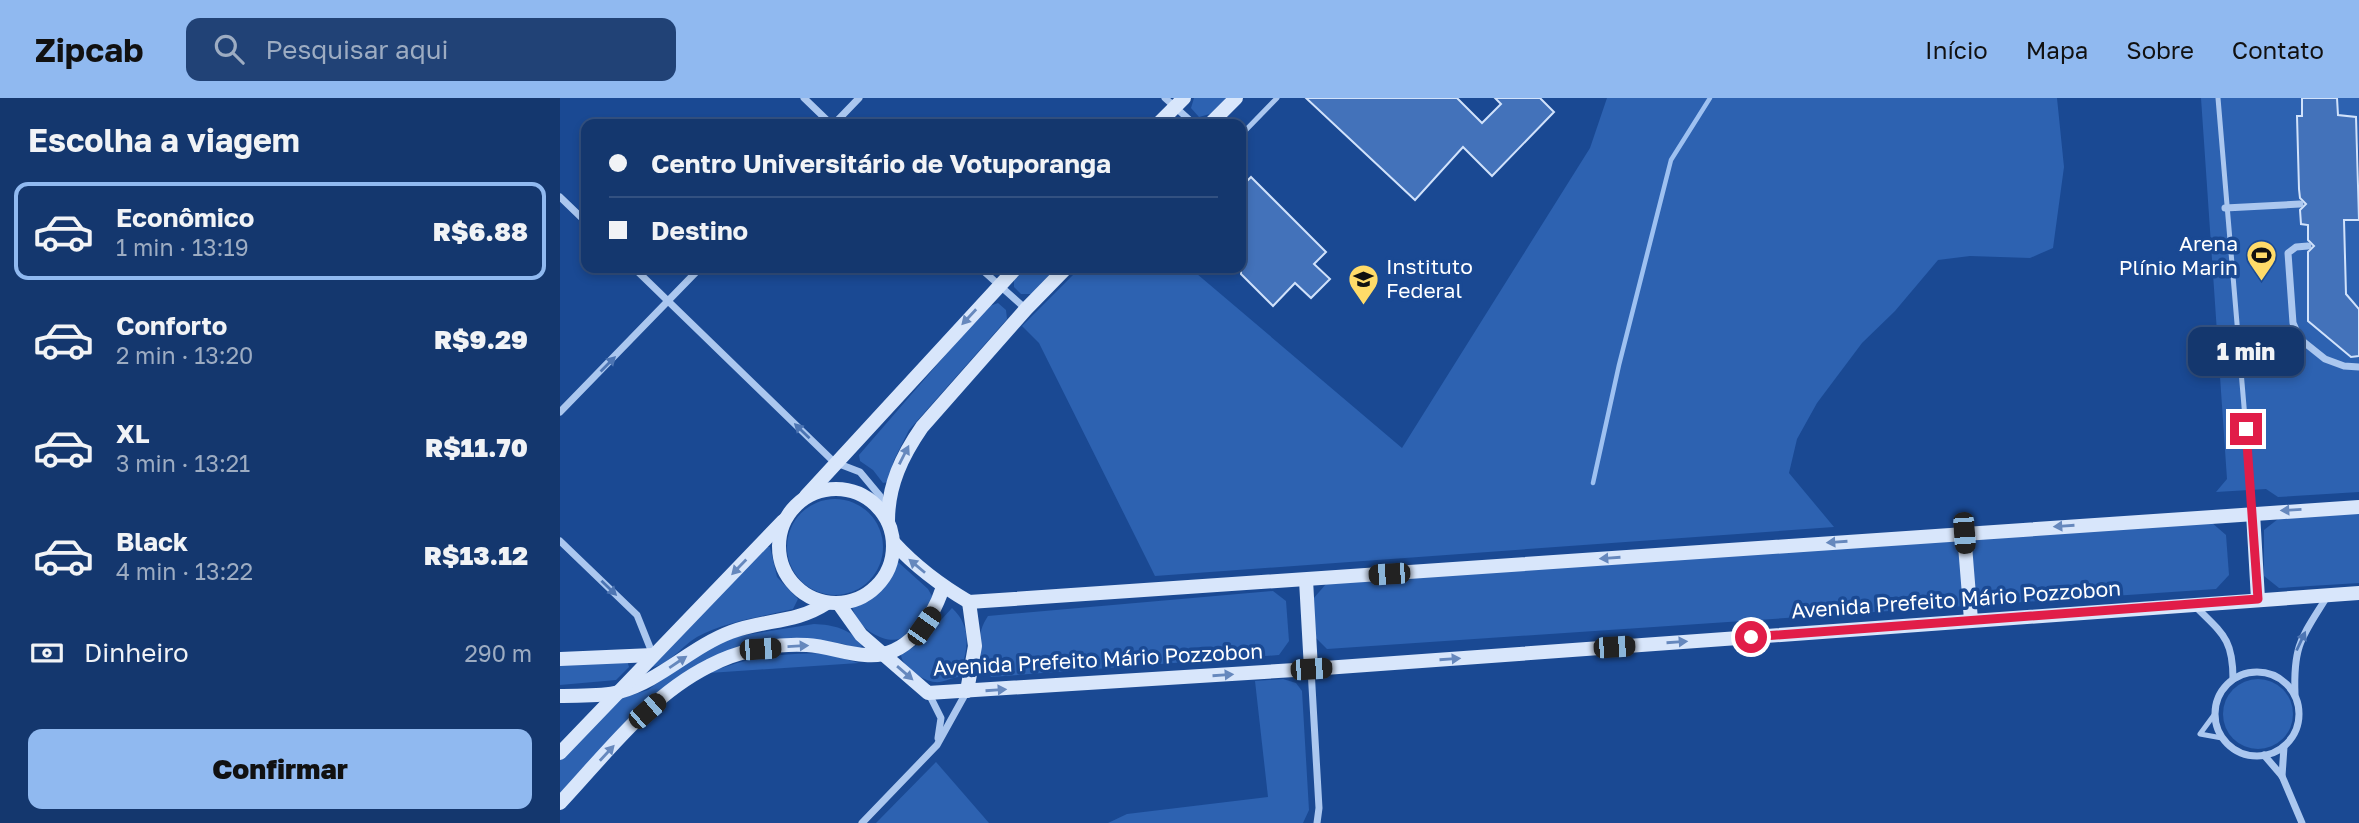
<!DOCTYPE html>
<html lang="pt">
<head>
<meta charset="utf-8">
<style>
	body { margin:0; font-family:"Golos Text",sans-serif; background:#214276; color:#f1f3f6; height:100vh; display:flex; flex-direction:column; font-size:26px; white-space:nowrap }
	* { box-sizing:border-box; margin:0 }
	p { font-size:23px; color:#9dacc2 }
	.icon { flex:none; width:38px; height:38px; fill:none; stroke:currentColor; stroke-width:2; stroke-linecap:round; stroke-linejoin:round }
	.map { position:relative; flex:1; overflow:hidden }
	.sheet { display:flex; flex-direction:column; background:#14376e; width:560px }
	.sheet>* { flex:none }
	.guide { position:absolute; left:21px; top:21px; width:665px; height:154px; border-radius:14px; box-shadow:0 4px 10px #0003,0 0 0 2px #335181; display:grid; align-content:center; height:154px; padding:0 28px; background:#14376e }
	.end { position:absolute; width:32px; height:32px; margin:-16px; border:9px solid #e11d48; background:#fff; box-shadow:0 0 0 4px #fff }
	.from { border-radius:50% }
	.bubble { position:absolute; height:49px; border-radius:14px; background:#14376e; box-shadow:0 4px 10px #0003,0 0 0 2px #335181; font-size:23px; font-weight:800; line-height:49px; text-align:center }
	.car { position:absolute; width:21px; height:42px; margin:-21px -10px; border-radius:9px; box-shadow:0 0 5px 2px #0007; background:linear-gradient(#222 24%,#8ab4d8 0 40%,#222 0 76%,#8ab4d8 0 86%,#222 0) }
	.guide b { display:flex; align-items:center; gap:24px; height:66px; font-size:26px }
	.guide b+b { border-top:2px solid #335181 }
	.guide i { width:18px; height:18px; background:#f1f3f6 }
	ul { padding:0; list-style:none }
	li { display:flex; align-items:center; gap:21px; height:98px; margin:0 14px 10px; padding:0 14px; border:4px solid transparent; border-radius:14px }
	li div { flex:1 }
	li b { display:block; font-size:26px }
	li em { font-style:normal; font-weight:800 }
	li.selected { border-color:#90b9f0 }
	li>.icon { width:63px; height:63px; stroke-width:1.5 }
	h2 { padding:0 28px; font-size:32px; line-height:84px }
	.pay { display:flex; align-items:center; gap:18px; height:77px; padding:0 28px; font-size:26px }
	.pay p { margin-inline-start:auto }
	.button { display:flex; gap:14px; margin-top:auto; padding:14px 28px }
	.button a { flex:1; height:80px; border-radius:14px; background:#90b9f0; color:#111; font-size:28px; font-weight:800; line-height:80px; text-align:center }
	header { display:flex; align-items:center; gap:42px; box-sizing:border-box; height:98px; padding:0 35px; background:#90b9f0; color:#111 }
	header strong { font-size:33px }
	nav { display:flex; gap:38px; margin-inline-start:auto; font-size:24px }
	.search { width:490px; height:63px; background:#214276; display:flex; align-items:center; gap:18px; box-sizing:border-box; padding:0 24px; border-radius:14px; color:#9dacc2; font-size:26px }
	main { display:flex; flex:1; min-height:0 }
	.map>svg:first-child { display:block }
	.green { fill:#2d62b1 }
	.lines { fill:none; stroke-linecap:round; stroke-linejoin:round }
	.stream { stroke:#9ec1f1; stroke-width:4.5 }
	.building { fill:#4372ba; stroke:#d1e2fb; stroke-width:2 }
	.lane { stroke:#abc7ef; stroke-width:5 }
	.street { stroke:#abc7ef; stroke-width:7 }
	.secondary { stroke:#d8e6fb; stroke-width:14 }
	.oneway { fill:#6688bd }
	.oneway2 { fill:#4d75b3 }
	.route { stroke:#e11d48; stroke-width:9 }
	.labels { text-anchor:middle; stroke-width:7; stroke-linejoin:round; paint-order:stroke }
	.poi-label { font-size:21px; fill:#fff; stroke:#1a4993; text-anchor:end }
	.street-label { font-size:21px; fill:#fff; stroke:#1a4993 }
</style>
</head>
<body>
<header>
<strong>Zipcab</strong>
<div class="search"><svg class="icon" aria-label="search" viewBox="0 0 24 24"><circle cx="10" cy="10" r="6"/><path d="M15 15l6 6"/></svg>Pesquisar aqui</div>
<nav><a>Início</a><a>Mapa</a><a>Sobre</a><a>Contato</a></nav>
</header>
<main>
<section class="sheet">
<h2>Escolha a viagem</h2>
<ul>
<li class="selected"><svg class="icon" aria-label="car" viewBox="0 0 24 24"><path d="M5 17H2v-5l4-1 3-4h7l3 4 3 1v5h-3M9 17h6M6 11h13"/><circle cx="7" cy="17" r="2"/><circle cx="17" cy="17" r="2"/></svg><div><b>Econômico</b><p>1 min · 13:19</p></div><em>R$6.88</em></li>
<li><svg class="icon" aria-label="car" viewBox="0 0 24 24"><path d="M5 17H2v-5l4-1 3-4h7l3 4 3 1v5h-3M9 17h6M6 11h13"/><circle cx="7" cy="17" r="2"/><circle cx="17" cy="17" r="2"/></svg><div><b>Conforto</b><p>2 min · 13:20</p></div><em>R$9.29</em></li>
<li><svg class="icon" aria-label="car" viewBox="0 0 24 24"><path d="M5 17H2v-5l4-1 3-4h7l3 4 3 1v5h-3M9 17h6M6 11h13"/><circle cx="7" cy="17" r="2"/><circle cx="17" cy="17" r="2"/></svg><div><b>XL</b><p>3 min · 13:21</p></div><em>R$11.70</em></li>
<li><svg class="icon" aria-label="car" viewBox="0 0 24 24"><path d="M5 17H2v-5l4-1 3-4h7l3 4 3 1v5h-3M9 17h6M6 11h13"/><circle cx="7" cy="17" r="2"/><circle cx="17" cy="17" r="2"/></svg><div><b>Black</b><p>4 min · 13:22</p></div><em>R$13.12</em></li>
</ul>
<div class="pay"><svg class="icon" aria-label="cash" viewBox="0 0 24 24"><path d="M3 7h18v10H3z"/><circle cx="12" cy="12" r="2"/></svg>Dinheiro<p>290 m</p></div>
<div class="button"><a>Confirmar</a></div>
</section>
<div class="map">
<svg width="1799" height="725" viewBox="0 0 1799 725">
	<rect width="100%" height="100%" fill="#1a4993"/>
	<g class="green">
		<polygon points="634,0 667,0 650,16 639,19 631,10"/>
		<polygon points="1047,0 1497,0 1504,69 1493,150 1470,160 1410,158 1378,162 1335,213 1302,245 1257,305 1237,341 1229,375 1274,429 595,478 479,245 462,228 520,170 630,170 842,350 1030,50"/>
		<polygon points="1641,0 1742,0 1742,18 1737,19 1741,126 1748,127 1748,222 1790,259 1799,258 1799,394 1718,399 1706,391 1656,394 1667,381"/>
		<polygon points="1777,0 1799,0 1799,62 1796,19 1778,17"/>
		<polygon points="1784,122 1799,122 1799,209 1786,196"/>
		<polygon points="463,170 498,170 472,196 461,196 454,189 454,178"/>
		<polygon points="438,205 446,212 447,221 349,332 334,362 328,384 323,385 313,372 300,363 299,357 427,209"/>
		<circle cx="275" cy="449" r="48"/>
		<polygon points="1799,415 1799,485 1719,490 1704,478 1704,432 1718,421"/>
		<polygon points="1651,424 1666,437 1669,477 1656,491 767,551 754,538 753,501 766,486"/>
		<path d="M206,449H210L217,479L238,501L233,511C201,519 167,523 137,539C123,547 109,567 92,569Z"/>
		<path d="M338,464L368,491L373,500C358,527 346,555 312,535C303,530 295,519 292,509C319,505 326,483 338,464Z"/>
		<path d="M713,493L726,503L729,543L719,557L431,579C418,560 414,539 428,518Z"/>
		<path d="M392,510C413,529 408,555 398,579C391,580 382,585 375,584C363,583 342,569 341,557L360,545Z"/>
		<path d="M254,526C273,527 291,530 302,548L298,552L284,546L243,540L146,563L0,698V662L60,601L88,592L125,564L155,547L179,538Z"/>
		<path d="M263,555L299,565L149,575C189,558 221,556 263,555Z"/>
		<polygon points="67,562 69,569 56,582 0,587 0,565"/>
		<polygon points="723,581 736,585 742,593 749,712 743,725 548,725 567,716 708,699 695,583"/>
		<circle cx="1698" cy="616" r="35"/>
		<polygon points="376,664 429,725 316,725"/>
	</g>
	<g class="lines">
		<polyline class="stream" points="1033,385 1059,267 1111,62 1150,0"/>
	</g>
	<g class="building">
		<polygon points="746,0 897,0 922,25 941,6 935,0 980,0 994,14 932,78 903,49 855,102"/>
		<polygon points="1742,0 1777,0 1778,17 1796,19 1799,122 1784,122 1786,196 1799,211 1799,258 1791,259 1748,223 1748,154 1754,148 1748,142 1748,127 1741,126 1740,112 1746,106 1740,100 1739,91 1737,18 1742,18"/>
		<polygon points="691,79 766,154 754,166 770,181 751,200 735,185 713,208 681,176 681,89"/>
	</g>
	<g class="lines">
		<g class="lane">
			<polyline points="1658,0 1693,415"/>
			<polyline points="681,37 717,0"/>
			<polyline points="1654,617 1640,636 1662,640"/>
		</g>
		<g class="street">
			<polyline points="244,0 271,26"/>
			<polyline points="605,0 634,26"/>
			<polyline points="274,26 299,0"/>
			<polyline points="0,99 26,124"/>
			<polyline points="1665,110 1740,106"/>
			<polyline points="1748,148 1736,149 1728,155 1733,225 1740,241 1765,261 1784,268 1799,269"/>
			<polyline points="74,170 274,364 300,374 320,398 320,411"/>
			<polyline points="420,170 466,211"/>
			<polyline points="0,314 140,170"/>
			<polyline points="0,443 77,517 93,557"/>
			<path d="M1636,509C1663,536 1673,541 1673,581"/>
			<polyline points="751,571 759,710 757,725"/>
			<circle cx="1697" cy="616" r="42"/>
			<polyline points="369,596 381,620 378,640"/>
			<path d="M1735,596C1733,545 1743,538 1768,497"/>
			<polyline points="1704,657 1722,678 1742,725"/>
			<polyline points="1722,678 1724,649"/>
			<polyline points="302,725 377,647 407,593"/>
		</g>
		<g class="secondary">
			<polyline points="598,26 624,0"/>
			<polyline points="650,26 676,0"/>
			<circle cx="276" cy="448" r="57"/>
			<polyline points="246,398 456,170"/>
			<polyline points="1693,415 1698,501"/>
			<path d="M328,423C328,387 342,358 362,329L466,211L506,170"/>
			<polyline points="1404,435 1411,522"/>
			<path d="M334,445C356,469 380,487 409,504L1799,409"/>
			<polyline points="746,482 751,571"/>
			<polyline points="279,506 301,537 368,595 751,571 1799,495"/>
			<polyline points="0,561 93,557"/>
			<polyline points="407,593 415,548 409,504"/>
			<path d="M0,598C18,597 41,599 59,594C100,583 131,549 171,534C205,521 235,526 267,505"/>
			<polyline points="0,655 223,423"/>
			<path d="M0,705C45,657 89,598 149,568C177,553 215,545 247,547C267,548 286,556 305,557C346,561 372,523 383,489"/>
		</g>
	</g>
	<defs><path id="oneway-solid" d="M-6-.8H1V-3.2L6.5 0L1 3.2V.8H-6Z" transform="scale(1.75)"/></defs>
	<g class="oneway">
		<use href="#oneway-solid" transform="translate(409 219) rotate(133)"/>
		<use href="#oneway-solid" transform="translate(344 357) rotate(-63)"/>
		<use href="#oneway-solid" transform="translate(1731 412) rotate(177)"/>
		<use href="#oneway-solid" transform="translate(1504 428) rotate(176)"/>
		<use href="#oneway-solid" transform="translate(1277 444) rotate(176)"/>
		<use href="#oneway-solid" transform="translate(1050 460) rotate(176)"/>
		<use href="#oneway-solid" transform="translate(357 468) rotate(-140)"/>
		<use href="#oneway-solid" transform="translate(179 469) rotate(134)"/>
		<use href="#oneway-solid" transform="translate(1117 544) rotate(-4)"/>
		<use href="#oneway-solid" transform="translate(238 548) rotate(-3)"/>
		<use href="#oneway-solid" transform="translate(890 561) rotate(-4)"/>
		<use href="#oneway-solid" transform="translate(118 564) rotate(-34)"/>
		<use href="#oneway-solid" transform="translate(345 575) rotate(41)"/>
		<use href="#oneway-solid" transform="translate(663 577) rotate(-4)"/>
		<use href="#oneway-solid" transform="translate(436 592) rotate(-4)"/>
		<use href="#oneway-solid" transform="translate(47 655) rotate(-47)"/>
	</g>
	<g class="oneway2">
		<use href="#oneway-solid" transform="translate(48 266) rotate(-45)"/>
		<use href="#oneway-solid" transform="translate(242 333) rotate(-136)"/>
		<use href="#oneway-solid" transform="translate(49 490) rotate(44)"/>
		<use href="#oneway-solid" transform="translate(1741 543) rotate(-65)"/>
	</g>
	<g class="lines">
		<polyline class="route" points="1191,539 1698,501 1686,331"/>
	</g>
	<defs>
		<symbol id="stadium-pin" viewBox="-11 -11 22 30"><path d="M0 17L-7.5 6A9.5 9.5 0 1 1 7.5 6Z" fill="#ffdb69" stroke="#1a4993"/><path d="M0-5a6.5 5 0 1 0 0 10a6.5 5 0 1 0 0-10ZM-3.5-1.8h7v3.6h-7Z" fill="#111"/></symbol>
		<symbol id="university-pin" viewBox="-11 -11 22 30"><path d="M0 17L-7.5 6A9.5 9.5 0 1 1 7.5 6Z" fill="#ffdb69" stroke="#1a4993"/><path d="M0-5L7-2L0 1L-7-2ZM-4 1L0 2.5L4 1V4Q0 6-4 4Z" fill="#111"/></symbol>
	</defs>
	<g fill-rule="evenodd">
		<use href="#stadium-pin" x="1684" y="140" width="35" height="47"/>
		<use href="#university-pin" x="786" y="164" width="35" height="47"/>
	</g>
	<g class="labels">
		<g class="poi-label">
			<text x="1678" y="153">Arena<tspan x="1678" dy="24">Plínio Marin</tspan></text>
			<text x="826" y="176" text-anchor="start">Instituto<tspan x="826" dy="24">Federal</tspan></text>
		</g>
		<g class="street-label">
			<text transform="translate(1396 502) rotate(-4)" y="7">Avenida Prefeito Mário Pozzobon</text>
			<text transform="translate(538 562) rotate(-3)" y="7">Avenida Prefeito Mário Pozzobon</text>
		</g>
	</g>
</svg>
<i class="end from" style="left:1191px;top:539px"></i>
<i class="end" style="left:1686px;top:331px"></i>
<div class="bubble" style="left:1628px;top:229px;width:116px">1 min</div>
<i class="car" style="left:1404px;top:435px;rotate:176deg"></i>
<i class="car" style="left:829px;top:476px;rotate:266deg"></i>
<i class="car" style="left:364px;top:528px;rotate:35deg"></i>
<i class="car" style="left:1054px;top:549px;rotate:86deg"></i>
<i class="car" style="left:200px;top:551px;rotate:86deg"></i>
<i class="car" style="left:751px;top:571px;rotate:86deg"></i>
<i class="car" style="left:87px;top:613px;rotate:49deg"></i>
<div class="guide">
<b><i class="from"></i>Centro Universitário de Votuporanga</b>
<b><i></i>Destino</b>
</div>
</div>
</main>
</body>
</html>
